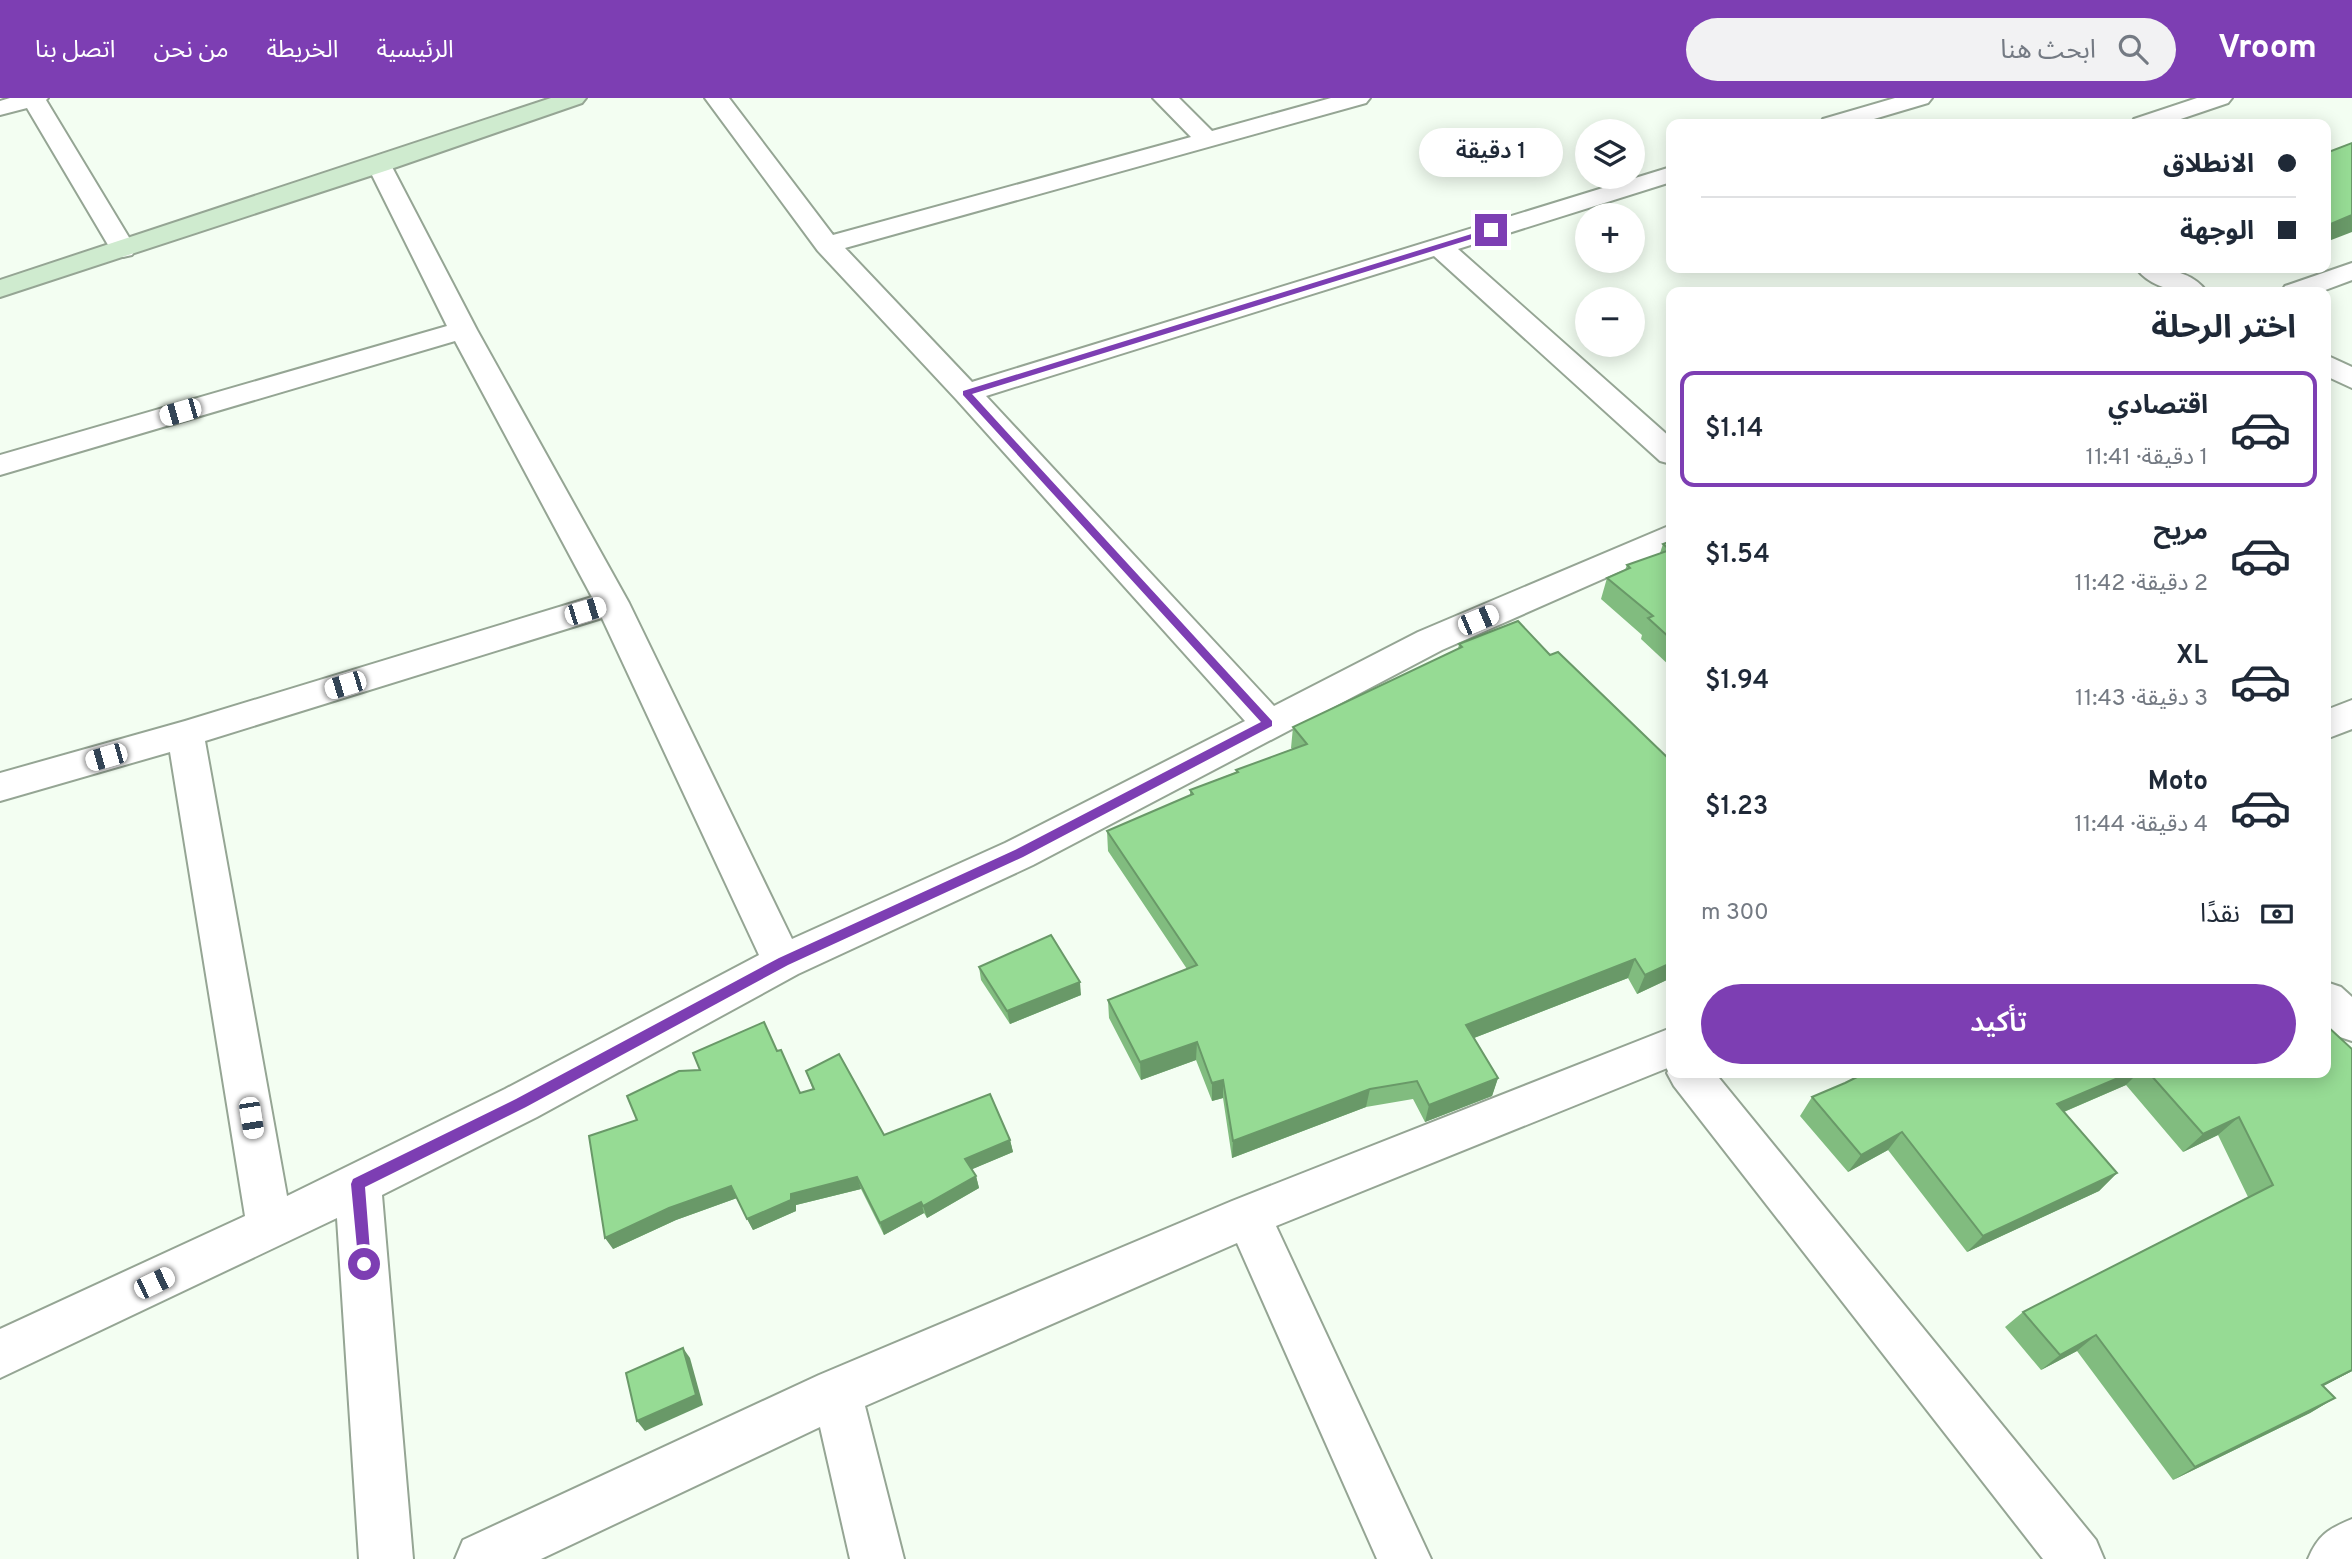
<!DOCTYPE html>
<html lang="ar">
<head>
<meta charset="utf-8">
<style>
	body { margin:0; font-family:Overpass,"Noto Sans Arabic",sans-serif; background:#f2f2f3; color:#1f2937; direction:rtl; height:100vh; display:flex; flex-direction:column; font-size:26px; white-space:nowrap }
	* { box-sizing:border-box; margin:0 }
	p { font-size:23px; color:#747a83 }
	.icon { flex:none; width:38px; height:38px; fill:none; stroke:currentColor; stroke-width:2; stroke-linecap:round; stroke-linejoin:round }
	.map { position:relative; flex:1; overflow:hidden; direction:ltr }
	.details { position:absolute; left:1666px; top:189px; width:665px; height:791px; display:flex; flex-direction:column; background:#fff; border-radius:14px; box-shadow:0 4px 18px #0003; direction:rtl }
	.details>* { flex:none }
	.banner { position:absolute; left:1666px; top:21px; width:665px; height:154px; border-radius:14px; box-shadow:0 4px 18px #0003; direction:rtl; display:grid; align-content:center; height:154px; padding:0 35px; background:#fff }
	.controls { position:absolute; left:1575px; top:21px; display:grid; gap:14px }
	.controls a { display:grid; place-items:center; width:70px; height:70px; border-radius:50%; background:#fff; box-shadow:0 4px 18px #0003; font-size:35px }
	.end { position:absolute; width:32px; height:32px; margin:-16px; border:9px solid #7d3eb3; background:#fff; box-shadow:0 0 0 4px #fff }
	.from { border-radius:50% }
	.bubble { position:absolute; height:49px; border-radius:24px; background:#fff; box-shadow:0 4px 18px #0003; font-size:23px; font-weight:600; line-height:49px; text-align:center; direction:rtl }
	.car { position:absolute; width:21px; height:42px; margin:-21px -10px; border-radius:9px; box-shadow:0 0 5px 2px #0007; background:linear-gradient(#fff 24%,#345 0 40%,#fff 0 76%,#345 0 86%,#fff 0) }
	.banner b { display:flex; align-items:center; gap:24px; height:66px; font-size:26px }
	.banner b+b { border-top:2px solid #e0e1e3 }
	.banner i { width:18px; height:18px; background:#1f2937 }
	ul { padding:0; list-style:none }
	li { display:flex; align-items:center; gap:21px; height:116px; margin:0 14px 10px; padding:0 21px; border:4px solid transparent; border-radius:14px }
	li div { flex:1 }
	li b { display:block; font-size:26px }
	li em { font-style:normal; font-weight:600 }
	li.current { border-color:#7d3eb3 }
	li>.icon { width:63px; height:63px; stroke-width:1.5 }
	h2 { padding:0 35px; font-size:32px; line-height:84px }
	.pay { display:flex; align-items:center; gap:18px; height:77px; padding:0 35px; font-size:26px }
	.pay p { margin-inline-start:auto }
	.cta { display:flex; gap:14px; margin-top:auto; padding:14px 35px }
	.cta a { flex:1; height:80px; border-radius:42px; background:#7d3eb3; color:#fff; font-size:28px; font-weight:600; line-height:80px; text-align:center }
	header { display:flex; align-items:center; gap:42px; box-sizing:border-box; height:98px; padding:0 35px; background:#7d3eb3; color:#fff }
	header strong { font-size:33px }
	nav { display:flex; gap:38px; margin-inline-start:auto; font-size:24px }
	.search { width:490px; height:63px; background:#f2f2f3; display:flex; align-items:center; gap:18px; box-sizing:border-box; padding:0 24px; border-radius:38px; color:#747a83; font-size:26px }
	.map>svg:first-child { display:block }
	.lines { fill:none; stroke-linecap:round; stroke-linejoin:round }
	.street-casing { stroke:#95a594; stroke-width:4 }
	.secondary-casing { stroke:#95a594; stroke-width:4 }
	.street { fill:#fff; fill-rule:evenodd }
	.secondary { fill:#cfebcf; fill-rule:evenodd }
	.wall { fill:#81bc7f }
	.shaded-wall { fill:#699968 }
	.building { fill:#96db94; stroke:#699968; stroke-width:2 }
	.route { fill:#7d3eb3 }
</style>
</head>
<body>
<header>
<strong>Vroom</strong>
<div class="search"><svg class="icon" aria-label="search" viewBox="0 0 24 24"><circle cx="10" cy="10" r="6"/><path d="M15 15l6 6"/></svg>ابحث هنا</div>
<nav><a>الرئيسية</a><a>الخريطة</a><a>من نحن</a><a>اتصل بنا</a></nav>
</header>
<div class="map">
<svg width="2352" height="1461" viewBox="0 0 2352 1461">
	<rect width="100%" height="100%" fill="#f3fef2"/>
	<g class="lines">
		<defs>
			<g id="street">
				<polygon points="10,0 48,0 46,2 136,151 132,157 123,159 114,157 27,10 0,17 0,3"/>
				<path d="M705,0H729L833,137L1191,39L1153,0H1179L1212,33L1331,0H1370L1366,5L845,150L972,284L1671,69V84L1458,151L1671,340V366L1660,363L1434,158L986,298L1274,608L1418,534L1671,427V451L1442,552L1033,767L798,876L537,1019L382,1097L413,1461H359L337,1120L0,1280V1231L245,1118L170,654L0,703V675L185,623L592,499L455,243L0,377V357L447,228L367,67L370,62L379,60L388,62L391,67L477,232L629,505L792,841L1005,745L1245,623L956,301L818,153ZM602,520L759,857L505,991L287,1098L205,643Z"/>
				<polygon points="1895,0 1932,0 1928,5 1857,26 1820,26 1823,21"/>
				<polygon points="2197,0 2232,0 2228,5 2166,26 2131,26 2134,21"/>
				<polygon points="2352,165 2352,182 2320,194 2281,194 2285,188"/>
				<path d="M2136,170C2161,169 2191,172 2207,194C2182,195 2152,192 2136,170Z"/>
				<polygon points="2326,257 2352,269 2352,290 2326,278"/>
				<polygon points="2352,602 2352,631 2326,641 2326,612"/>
				<polygon points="2326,884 2341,889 2352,899 2352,943 2337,938 2326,928"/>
				<polygon points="1671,930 1671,975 1715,975 2096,1442 2104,1461 2043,1461 1674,988 1667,975 1670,969 1276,1128 1431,1461 1377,1461 1237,1145 865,1308 904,1461 850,1461 820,1329 541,1461 455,1461 463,1442 819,1277 1232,1103"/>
				<path d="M2352,1421V1461H2308C2318,1437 2328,1431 2352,1421Z"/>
			</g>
			<polygon id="secondary" points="551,0 586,0 582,5 388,72 0,199 0,182"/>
		</defs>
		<use href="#street" class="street-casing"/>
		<use href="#secondary" class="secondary-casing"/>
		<use href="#street" class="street"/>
		<use href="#secondary" class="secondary"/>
	</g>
	<g class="wall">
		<polygon points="1671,443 1671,569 1641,541 1642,537 1601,501 1607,480 1625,472 1627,467 1660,455 1663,446"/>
		<polygon points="1518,523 1671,880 1637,896 1628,880 1474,940 1498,980 1492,998 1425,1024 1413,1001 1366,1009 1232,1060 1223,1000 1212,1003 1196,962 1141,982 1109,920 1108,902 1187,871 1108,753 1107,733 1190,698 1190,692 1236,674 1236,672 1292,651 1291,650 1293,629 1458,551 1459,546"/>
		<polygon points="979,869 1081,897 1010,926 981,882"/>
		<polygon points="2352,951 2352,1273 2323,1288 2335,1300 2310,1315 2173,1382 2077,1253 2041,1272 2005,1229 2023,1214 2248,1099 2218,1037 2183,1054 2126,987 2064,1014 2117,1075 2099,1093 1967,1154 1888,1052 1848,1074 1800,1018 1812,999 1845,985 1865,975 2326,975"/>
		<polygon points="700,972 800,995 813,992 806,973 884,1037 1010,1042 1013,1054 972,1071 976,1078 979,1090 927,1120 924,1115 884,1137 861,1091 796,1107 796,1113 753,1132 737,1100 676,1122 613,1151 637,1022"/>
	</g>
	<g class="shaded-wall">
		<polygon points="2352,117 2352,134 2326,144 2326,128"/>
		<polygon points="1635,861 1628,880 1461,945 1466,927"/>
		<polygon points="1671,865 1671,880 1637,896 1645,877"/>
		<polygon points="1080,884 1081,897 1010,926 1007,913"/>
		<polygon points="1197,944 1196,962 1141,982 1140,964"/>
		<polygon points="2130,975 2138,975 2126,987 2040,1024 2057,1006"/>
		<polygon points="1498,980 1492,998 1425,1024 1429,1007"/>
		<polygon points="1223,982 1223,1000 1212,1003 1212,985"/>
		<polygon points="1370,991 1366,1009 1232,1060 1233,1043"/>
		<polygon points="2239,1019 2218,1037 2183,1054 2203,1036"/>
		<polygon points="1902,1034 1888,1052 1848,1074 1861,1057"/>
		<polygon points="1010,1042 1013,1054 968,1073 965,1061"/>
		<polygon points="2117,1075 2099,1093 1967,1154 1983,1138"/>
		<polygon points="976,1078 979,1090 927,1120 923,1108"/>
		<polygon points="857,1079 861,1091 796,1107 796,1113 753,1132 747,1121 791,1096"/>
		<polygon points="731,1088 737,1100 676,1122 613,1151 605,1140 669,1110"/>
		<polygon points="921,1104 924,1115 884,1137 880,1125"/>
		<polygon points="2096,1237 2077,1253 2041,1272 2060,1257"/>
		<polygon points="683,1250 690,1260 703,1307 645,1333 637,1323"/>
		<polygon points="2352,1272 2352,1273 2297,1302 2322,1287"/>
		<polygon points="2335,1300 2310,1315 2173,1382 2195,1369"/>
	</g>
	<g class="building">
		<polygon points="2352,45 2352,117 2326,128 2326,55"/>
		<polygon points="1671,443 1671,541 1648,520 1653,518 1607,480 1630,470 1627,467 1670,452 1663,446"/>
		<polygon points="1518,523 1550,557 1558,554 1671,663 1671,865 1645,877 1635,861 1466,927 1498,980 1429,1007 1417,983 1370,991 1233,1043 1223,982 1212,985 1197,944 1140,964 1108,902 1197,867 1107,733 1193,696 1190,692 1238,674 1236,672 1307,646 1293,629 1462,549 1459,546"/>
		<polygon points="1051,837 1080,884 1007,913 979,869"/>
		<polygon points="764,924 777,953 781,952 800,995 814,991 806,973 839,956 884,1037 990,996 1010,1042 965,1061 976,1078 923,1108 921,1104 880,1125 857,1079 791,1096 791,1102 747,1121 731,1088 669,1110 605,1140 589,1038 637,1022 627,998 679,973 700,972 693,955"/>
		<polygon points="2326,927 2352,951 2352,1272 2322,1287 2335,1300 2195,1369 2096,1237 2060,1257 2023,1214 2273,1087 2239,1019 2203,1036 2149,975 2326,975"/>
		<polygon points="1865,975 2130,975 2057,1006 2117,1075 1983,1138 1902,1034 1861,1057 1812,999 1845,985"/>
		<polygon points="683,1250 696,1297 637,1323 626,1275"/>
	</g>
	<polygon class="route" points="1491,130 1494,134 972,296 1272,623 1272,628 1023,759 788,867 526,1009 365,1089 371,1166 364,1173 359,1171 351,1086 353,1081 516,1001 779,860 1015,752 1261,624 963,297 963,293"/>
</svg>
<div class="controls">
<a><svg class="icon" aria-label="layers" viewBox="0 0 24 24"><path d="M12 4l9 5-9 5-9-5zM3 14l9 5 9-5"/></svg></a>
<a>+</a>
<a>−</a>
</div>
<i class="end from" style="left:364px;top:1166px"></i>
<i class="end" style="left:1491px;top:132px"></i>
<div class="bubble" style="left:1419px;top:30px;width:144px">1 دقيقة</div>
<i class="car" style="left:180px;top:314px;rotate:254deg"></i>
<i class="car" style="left:585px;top:513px;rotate:73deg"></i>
<i class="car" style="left:1478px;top:522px;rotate:67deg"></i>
<i class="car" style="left:345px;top:587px;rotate:253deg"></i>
<i class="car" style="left:106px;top:659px;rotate:254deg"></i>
<i class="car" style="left:251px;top:1020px;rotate:171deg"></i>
<i class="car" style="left:154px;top:1185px;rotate:64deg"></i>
<div class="banner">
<b><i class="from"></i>الانطلاق</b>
<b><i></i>الوجهة</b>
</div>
<section class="details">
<h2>اختر الرحلة</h2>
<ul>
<li class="current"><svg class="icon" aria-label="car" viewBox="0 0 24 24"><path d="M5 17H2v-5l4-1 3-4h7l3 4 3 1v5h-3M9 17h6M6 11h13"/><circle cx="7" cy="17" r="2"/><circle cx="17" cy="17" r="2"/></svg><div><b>اقتصادي</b><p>1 دقيقة · 11:41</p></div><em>$1.14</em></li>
<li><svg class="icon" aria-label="car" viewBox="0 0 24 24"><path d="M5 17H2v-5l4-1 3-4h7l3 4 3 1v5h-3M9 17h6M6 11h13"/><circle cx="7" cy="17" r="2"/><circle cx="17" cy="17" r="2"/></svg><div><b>مريح</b><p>2 دقيقة · 11:42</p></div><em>$1.54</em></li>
<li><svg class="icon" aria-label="car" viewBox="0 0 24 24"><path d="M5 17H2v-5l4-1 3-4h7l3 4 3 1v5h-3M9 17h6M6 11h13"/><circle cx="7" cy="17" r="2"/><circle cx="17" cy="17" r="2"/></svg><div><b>XL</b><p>3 دقيقة · 11:43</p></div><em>$1.94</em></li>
<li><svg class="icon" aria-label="car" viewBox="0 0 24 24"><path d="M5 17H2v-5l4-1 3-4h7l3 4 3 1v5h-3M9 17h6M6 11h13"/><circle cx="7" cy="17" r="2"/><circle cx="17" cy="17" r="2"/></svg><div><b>Moto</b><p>4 دقيقة · 11:44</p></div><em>$1.23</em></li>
</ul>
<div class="pay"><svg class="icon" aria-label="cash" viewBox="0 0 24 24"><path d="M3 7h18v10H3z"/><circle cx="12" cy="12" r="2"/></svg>نقدًا<p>300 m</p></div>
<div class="cta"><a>تأكيد</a></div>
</section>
</div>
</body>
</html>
